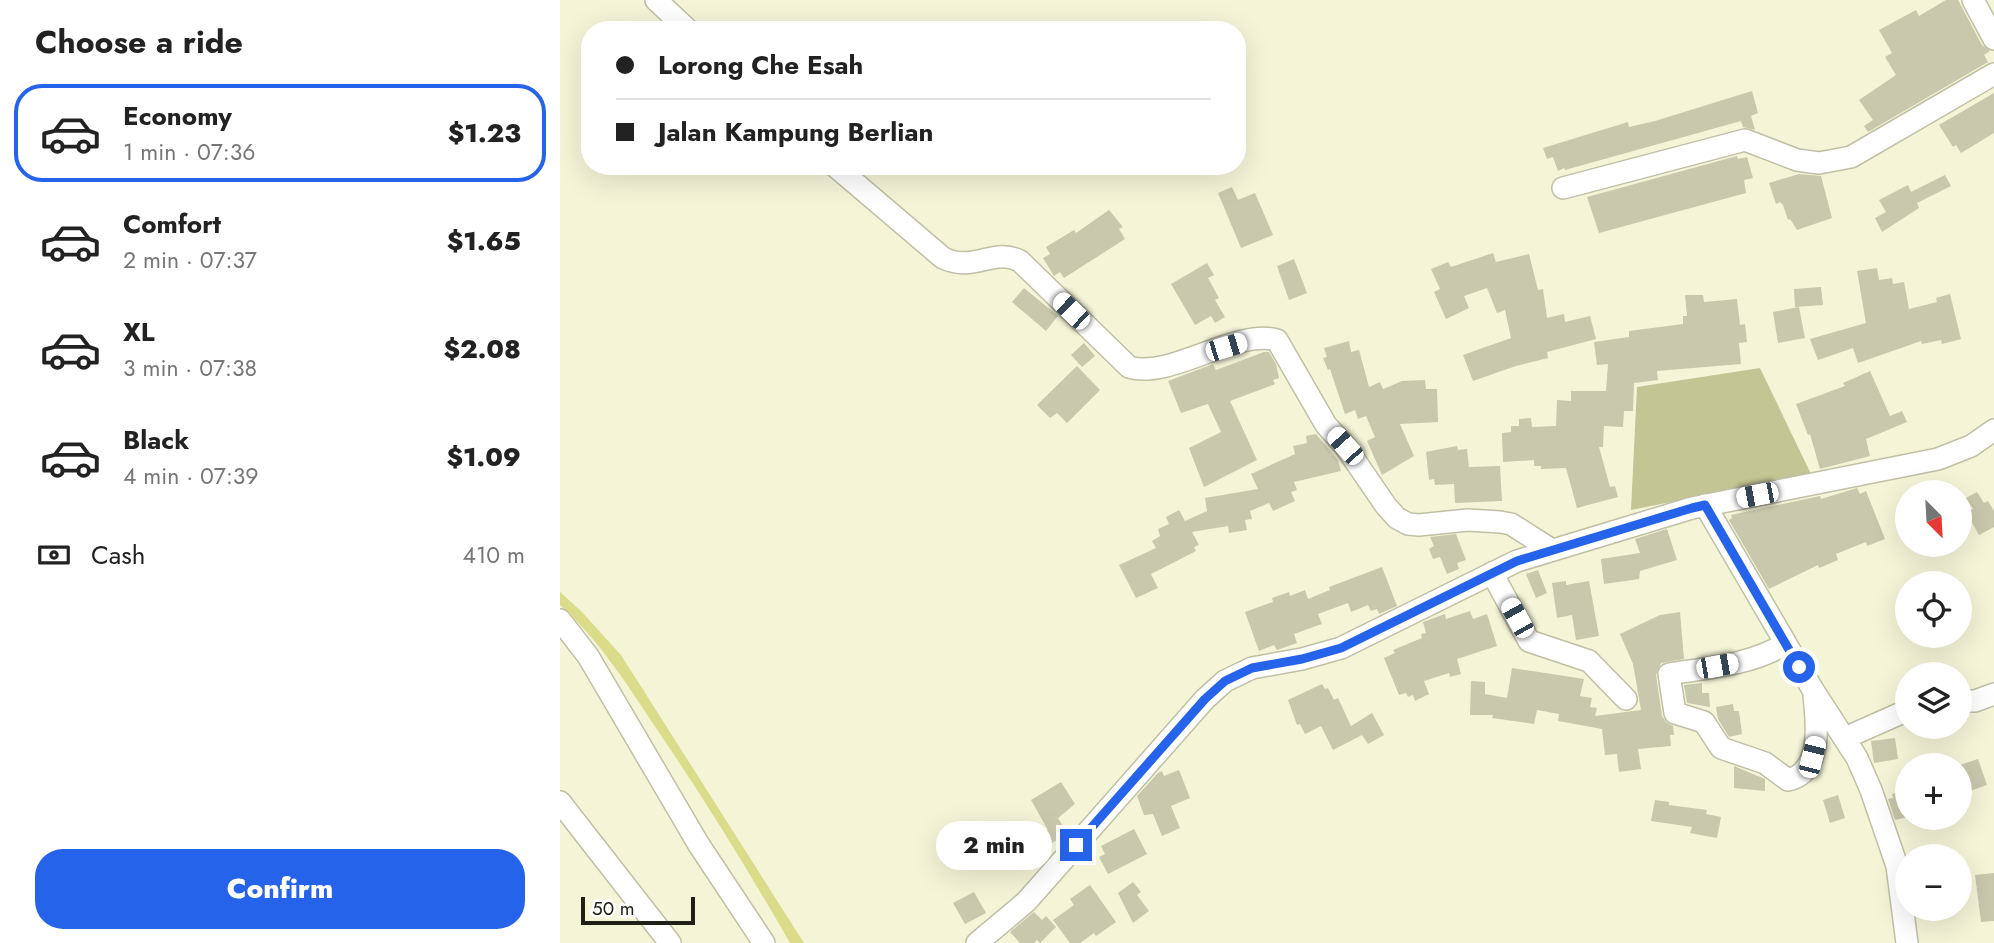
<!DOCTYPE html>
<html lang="en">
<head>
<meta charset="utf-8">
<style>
	body { margin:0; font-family:Jost,sans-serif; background:#f6f6f6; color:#222; height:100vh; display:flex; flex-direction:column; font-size:26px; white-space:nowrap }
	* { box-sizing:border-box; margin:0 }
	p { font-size:23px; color:#767676 }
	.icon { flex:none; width:38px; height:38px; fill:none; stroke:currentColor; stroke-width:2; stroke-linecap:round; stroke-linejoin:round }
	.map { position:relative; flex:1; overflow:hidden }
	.sheet { display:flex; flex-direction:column; background:#fff; width:560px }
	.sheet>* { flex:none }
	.banner { position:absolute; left:21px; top:21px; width:665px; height:154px; border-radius:28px; box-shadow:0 7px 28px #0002; display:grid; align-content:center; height:154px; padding:0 35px; background:#fff }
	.needle { width:46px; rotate:156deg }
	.controls { position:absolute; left:1335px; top:480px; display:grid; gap:14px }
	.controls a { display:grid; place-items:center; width:77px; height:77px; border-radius:50%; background:#fff; box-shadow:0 7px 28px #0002; font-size:35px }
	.scale { position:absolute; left:21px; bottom:18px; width:114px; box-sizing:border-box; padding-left:7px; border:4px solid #202116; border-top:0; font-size:19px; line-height:24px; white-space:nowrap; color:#202116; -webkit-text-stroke:5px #fff; paint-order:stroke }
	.end { position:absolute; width:32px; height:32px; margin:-16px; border:9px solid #2563eb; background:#fff; box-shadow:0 0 0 4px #fff }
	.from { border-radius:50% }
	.bubble { position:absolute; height:49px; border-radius:24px; background:#fff; box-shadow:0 7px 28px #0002; font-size:23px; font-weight:800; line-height:49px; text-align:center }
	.car { position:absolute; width:21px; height:42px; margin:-21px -10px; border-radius:9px; box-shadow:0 0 5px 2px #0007; background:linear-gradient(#fff 24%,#345 0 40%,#fff 0 76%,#345 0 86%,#fff 0) }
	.banner b { display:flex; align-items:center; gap:24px; height:66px; font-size:26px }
	.banner b+b { border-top:2px solid #e0e0e0 }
	.banner i { width:18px; height:18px; background:#222 }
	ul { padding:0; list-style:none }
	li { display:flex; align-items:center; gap:21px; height:98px; margin:0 14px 10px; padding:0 21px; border:4px solid transparent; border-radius:28px }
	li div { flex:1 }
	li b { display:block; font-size:26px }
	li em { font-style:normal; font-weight:800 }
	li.selected { border-color:#2563eb }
	li>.icon { width:63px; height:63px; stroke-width:1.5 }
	h2 { padding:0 35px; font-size:32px; line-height:84px }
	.pay { display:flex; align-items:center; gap:18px; height:77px; padding:0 35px; font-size:26px }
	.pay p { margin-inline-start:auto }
	.cta { display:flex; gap:14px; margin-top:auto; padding:14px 35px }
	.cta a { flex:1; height:80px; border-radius:28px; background:#2563eb; color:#fff; font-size:28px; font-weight:800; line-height:80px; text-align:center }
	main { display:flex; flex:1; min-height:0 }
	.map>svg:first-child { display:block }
	.green { fill:#c3c594 }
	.water { fill:#dadc8a }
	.building { fill:#c7c8ac }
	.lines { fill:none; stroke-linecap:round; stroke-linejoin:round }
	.minor-casing { stroke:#bfc0a4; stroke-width:24 }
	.minor { stroke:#fff; stroke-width:21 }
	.route { stroke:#2563eb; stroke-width:9 }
</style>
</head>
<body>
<main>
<section class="sheet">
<h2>Choose a ride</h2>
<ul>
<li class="selected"><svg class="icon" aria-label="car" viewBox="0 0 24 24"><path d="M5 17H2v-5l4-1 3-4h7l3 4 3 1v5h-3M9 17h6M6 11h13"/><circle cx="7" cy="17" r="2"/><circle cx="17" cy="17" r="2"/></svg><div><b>Economy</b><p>1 min · 07:36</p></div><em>$1.23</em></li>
<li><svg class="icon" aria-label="car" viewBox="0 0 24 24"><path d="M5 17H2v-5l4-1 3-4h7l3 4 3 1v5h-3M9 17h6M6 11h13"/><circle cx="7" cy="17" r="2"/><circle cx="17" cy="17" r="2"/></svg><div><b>Comfort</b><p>2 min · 07:37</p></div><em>$1.65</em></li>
<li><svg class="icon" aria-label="car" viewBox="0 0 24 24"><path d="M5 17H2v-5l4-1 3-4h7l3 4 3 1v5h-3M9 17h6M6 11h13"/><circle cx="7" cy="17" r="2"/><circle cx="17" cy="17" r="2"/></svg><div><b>XL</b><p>3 min · 07:38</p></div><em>$2.08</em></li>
<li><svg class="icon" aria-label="car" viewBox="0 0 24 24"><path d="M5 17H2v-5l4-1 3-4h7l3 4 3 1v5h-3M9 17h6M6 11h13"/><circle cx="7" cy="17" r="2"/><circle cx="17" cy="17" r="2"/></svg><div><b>Black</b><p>4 min · 07:39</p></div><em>$1.09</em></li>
</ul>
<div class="pay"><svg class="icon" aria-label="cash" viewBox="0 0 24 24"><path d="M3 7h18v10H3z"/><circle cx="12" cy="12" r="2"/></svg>Cash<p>410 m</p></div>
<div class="cta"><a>Confirm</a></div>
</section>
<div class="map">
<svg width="1434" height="943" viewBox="0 0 1434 943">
	<rect width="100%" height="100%" fill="#f4f5d7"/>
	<polygon class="green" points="1200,368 1251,474 1071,510 1077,387"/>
	<path class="water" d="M0,592L21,611L61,655L244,943H230C188,870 145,800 98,731C68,686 40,641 0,605Z"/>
	<g class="building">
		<polygon points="1386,0 1398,0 1422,45 1430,51 1424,55 1428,62 1308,132 1304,126 1313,120 1299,100 1336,75 1325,57 1332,53 1319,30 1356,10 1359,16"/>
		<polygon points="1192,91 1198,113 1191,116 1195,130 1183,127 1181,121 1005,170 1004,168 998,171 993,157 987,159 983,148 1068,122 1069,127 1095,121"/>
		<polygon points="1434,93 1434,133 1401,153 1396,145 1393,147 1379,125"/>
		<polygon points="1177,156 1178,159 1187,157 1193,178 1184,180 1186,193 1039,233 1027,197"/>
		<polygon points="1239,174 1261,176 1272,218 1237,230 1230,219 1228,220 1223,205 1220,202 1216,204 1209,183"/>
		<polygon points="1385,175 1391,186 1357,203 1359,208 1322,232 1315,218 1326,212 1319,200 1348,185 1351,192"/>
		<polygon points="672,187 678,200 695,193 713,235 681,248 658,193"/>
		<polygon points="549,210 563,227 559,229 565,239 504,278 500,272 494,276 483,258 490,254 486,247 514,230 516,233"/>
		<polygon points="933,253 936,262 969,254 978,290 983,289 987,318 1004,314 1005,322 1030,316 1036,339 987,352 988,358 956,366 913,381 903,355 951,338 945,310 937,313 927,288 904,296 909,308 886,319 874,292 880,289 871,269 888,262 891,267"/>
		<polygon points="734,259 747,293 729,300 717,266"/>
		<polygon points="647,263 654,275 648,278 659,298 655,300 665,317 655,323 651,316 635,325 611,284"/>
		<polygon points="1317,268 1319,280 1332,278 1333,284 1344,282 1349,309 1377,302 1376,298 1390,294 1401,339 1382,344 1381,340 1362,344 1361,341 1298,363 1293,348 1258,360 1250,339 1306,323 1297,271"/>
		<polygon points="1261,287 1263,305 1235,307 1234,289"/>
		<polygon points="464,288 498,316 486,331 452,302"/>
		<polygon points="1125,295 1143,295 1144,302 1177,299 1180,325 1185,324 1187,342 1179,343 1181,364 1097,371 1098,380 1074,383 1073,411 1064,411 1063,427 1044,426 1043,447 1039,447 1050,487 1055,486 1058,497 1017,508 1006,468 981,469 981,466 974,466 974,460 943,462 942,433 951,432 951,426 959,426 959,419 971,418 972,427 996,426 997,400 1011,401 1011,391 1046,391 1048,364 1037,365 1034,342 1069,337 1069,331 1123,324 1123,316 1127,316"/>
		<polygon points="1239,307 1245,338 1218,343 1213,312"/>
		<polygon points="789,341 791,352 799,350 809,387 820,382 823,389 842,381 865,380 866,389 877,389 878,422 840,424 854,456 822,475 807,441 815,437 806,416 798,419 795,410 785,414 770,369 768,370 763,358 767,357 764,348"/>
		<polygon points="524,343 535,356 522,367 511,355"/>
		<polygon points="704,352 709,352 716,364 719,378 713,380 715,384 670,401 697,460 644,487 629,448 661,432 648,404 621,413 608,381 653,364 656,370"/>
		<polygon points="517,366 540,390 507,423 497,413 490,418 477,405"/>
		<polygon points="1310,371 1330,416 1342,411 1347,422 1306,439 1310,456 1260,469 1250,434 1248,435 1236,404 1285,386 1283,383"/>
		<polygon points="756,434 778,460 781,471 734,482 737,490 731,492 735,501 713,511 709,503 690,511 692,519 685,520 687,530 669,533 668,526 632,532 639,545 634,547 636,551 591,574 598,588 576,598 559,565 596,548 592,541 600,536 598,529 609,524 606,517 619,510 625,521 647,511 645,498 698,489 691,474 735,454 733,446 747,443 746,436"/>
		<polygon points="897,446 898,450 907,449 909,467 940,466 942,501 895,503 894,484 875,485 874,479 869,480 866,452"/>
		<polygon points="1297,488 1300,494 1306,491 1325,539 1307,546 1306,542 1276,554 1278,560 1259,568 1258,565 1209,589 1169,520 1172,518 1171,515 1260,496 1261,499"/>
		<polygon points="1417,492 1424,503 1428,501 1434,511 1434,527 1419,535 1406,512 1413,509 1406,498"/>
		<polygon points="1107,529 1117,560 1080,571 1079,579 1044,584 1041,559 1080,553 1075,539"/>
		<polygon points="896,534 906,560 897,563 899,569 887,574 880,557 873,559 869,549 874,546 870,537"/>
		<polygon points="822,567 837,606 819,614 817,609 811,611 808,605 791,612 788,603 758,614 762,624 734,634 737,643 717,650 714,645 699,651 685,612 713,602 712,598 729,592 730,596 745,590 748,599 770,590 769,587"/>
		<polygon points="978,570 987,593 976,598 966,574"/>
		<polygon points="1006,581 1006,585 1029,581 1039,636 1016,640 1012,615 997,618 992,583"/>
		<polygon points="910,611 913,619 927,614 937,646 897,659 901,674 890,677 889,673 864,681 869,694 855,701 853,695 848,697 846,693 839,695 824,658 835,653 833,650 862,638 861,634 866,633 863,622 885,614 886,619"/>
		<polygon points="1120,612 1124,659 1101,663 1096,675 1102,716 1106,722 1113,726 1114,735 1110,735 1111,746 1078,749 1081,769 1059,772 1057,754 1045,755 1042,729 998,721 999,714 977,710 974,724 932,718 933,715 910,715 911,681 925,682 925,694 947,698 952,668 1024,679 1020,696 1032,698 1030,707 1037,708 1035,716 1081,710 1073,664 1060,634 1100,615"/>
		<polygon points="1142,683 1142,693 1149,693 1150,707 1127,703 1124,685"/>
		<polygon points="762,684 765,689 768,688 774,700 778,698 791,726 812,713 824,735 808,744 802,735 773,750 761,726 745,734 740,724 737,725 728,700"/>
		<polygon points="1173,704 1174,711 1179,711 1182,734 1169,737 1158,719 1156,707"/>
		<polygon points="1335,738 1338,759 1314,763 1311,741"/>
		<polygon points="1418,759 1427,785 1407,792 1400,765"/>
		<polygon points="1174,766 1205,779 1205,791 1174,788"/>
		<polygon points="619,770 630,798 611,806 620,828 602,836 593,814 584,815 577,796 598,773 602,771 604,776"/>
		<polygon points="501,782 515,804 498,818 508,834 492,843 485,831 488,830 471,800"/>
		<polygon points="1348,790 1348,817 1335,820 1328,799 1333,798 1332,794"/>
		<polygon points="1278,795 1285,818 1270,823 1263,800"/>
		<polygon points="1095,800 1109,802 1109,805 1147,810 1146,814 1161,817 1157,838 1130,833 1132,827 1091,821"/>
		<polygon points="574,829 587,854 548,874 539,857 545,854 541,846"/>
		<polygon points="1434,873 1434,921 1421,922 1415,875"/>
		<polygon points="573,882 581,892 577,895 589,911 573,923 558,893"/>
		<polygon points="530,885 556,922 536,936 534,933 520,943 510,943 493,920 514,905 510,899"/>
		<polygon points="414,892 426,913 405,924 393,903"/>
		<polygon points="474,912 482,920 486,916 496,927 480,943 477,940 474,943 460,943 450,932"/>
	</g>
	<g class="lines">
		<defs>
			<g id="minor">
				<polyline points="96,0 128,30"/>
				<polyline points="1413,0 1434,39"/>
				<path d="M275,166L383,258C415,273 433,247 460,261L569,367C610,380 676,328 717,340L766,425L785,446L826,506L837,518L848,524L859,525L908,520L940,522L951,524L992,550"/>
				<polyline points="1003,188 1185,140 1237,160 1259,163 1291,157 1434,74"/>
				<polyline points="1145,505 1253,690 1297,758 1311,790 1337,866 1347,943"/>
				<polyline points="932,573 969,641 1029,661 1066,699"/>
				<polyline points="0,620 28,656 139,845 204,943"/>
				<path d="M1225,644C1191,665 1147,668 1109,674L1115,713L1144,722L1161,748L1205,763L1228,780C1263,772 1257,722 1254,696"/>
				<polyline points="1400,701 1415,701 1434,694"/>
				<polyline points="1285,738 1348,710"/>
				<polyline points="0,802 110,943"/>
				<polyline points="417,943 466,902 645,699 665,681 692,668 742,659 781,648 957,561 1132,508 1378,459 1411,446 1434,430"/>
			</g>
		</defs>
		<use href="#minor" class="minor-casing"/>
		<use href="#minor" class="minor"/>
	</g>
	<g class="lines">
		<polyline class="route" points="516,845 645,699 665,681 692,668 742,659 781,648 957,561 1132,508 1145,505 1239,667"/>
	</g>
</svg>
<div class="controls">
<a><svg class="needle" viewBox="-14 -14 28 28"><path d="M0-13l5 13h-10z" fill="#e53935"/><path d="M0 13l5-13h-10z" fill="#767676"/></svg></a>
<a><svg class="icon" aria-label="locate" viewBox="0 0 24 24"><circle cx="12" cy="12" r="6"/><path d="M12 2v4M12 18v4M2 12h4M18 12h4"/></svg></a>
<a><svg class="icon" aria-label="layers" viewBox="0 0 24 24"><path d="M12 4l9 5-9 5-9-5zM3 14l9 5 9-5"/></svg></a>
<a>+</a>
<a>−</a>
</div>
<div class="scale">50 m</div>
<i class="end from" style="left:1239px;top:667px"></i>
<i class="end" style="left:516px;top:845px"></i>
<div class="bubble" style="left:376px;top:821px;width:116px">2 min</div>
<i class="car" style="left:511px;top:311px;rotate:314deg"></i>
<i class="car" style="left:666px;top:347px;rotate:73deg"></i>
<i class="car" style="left:785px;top:446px;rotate:318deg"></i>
<i class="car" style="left:1197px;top:495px;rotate:259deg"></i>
<i class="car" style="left:957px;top:618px;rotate:331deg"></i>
<i class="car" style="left:1157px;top:666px;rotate:80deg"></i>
<i class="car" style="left:1252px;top:757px;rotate:14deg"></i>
<div class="banner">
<b><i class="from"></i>Lorong Che Esah</b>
<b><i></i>Jalan Kampung Berlian</b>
</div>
</div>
</main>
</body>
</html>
